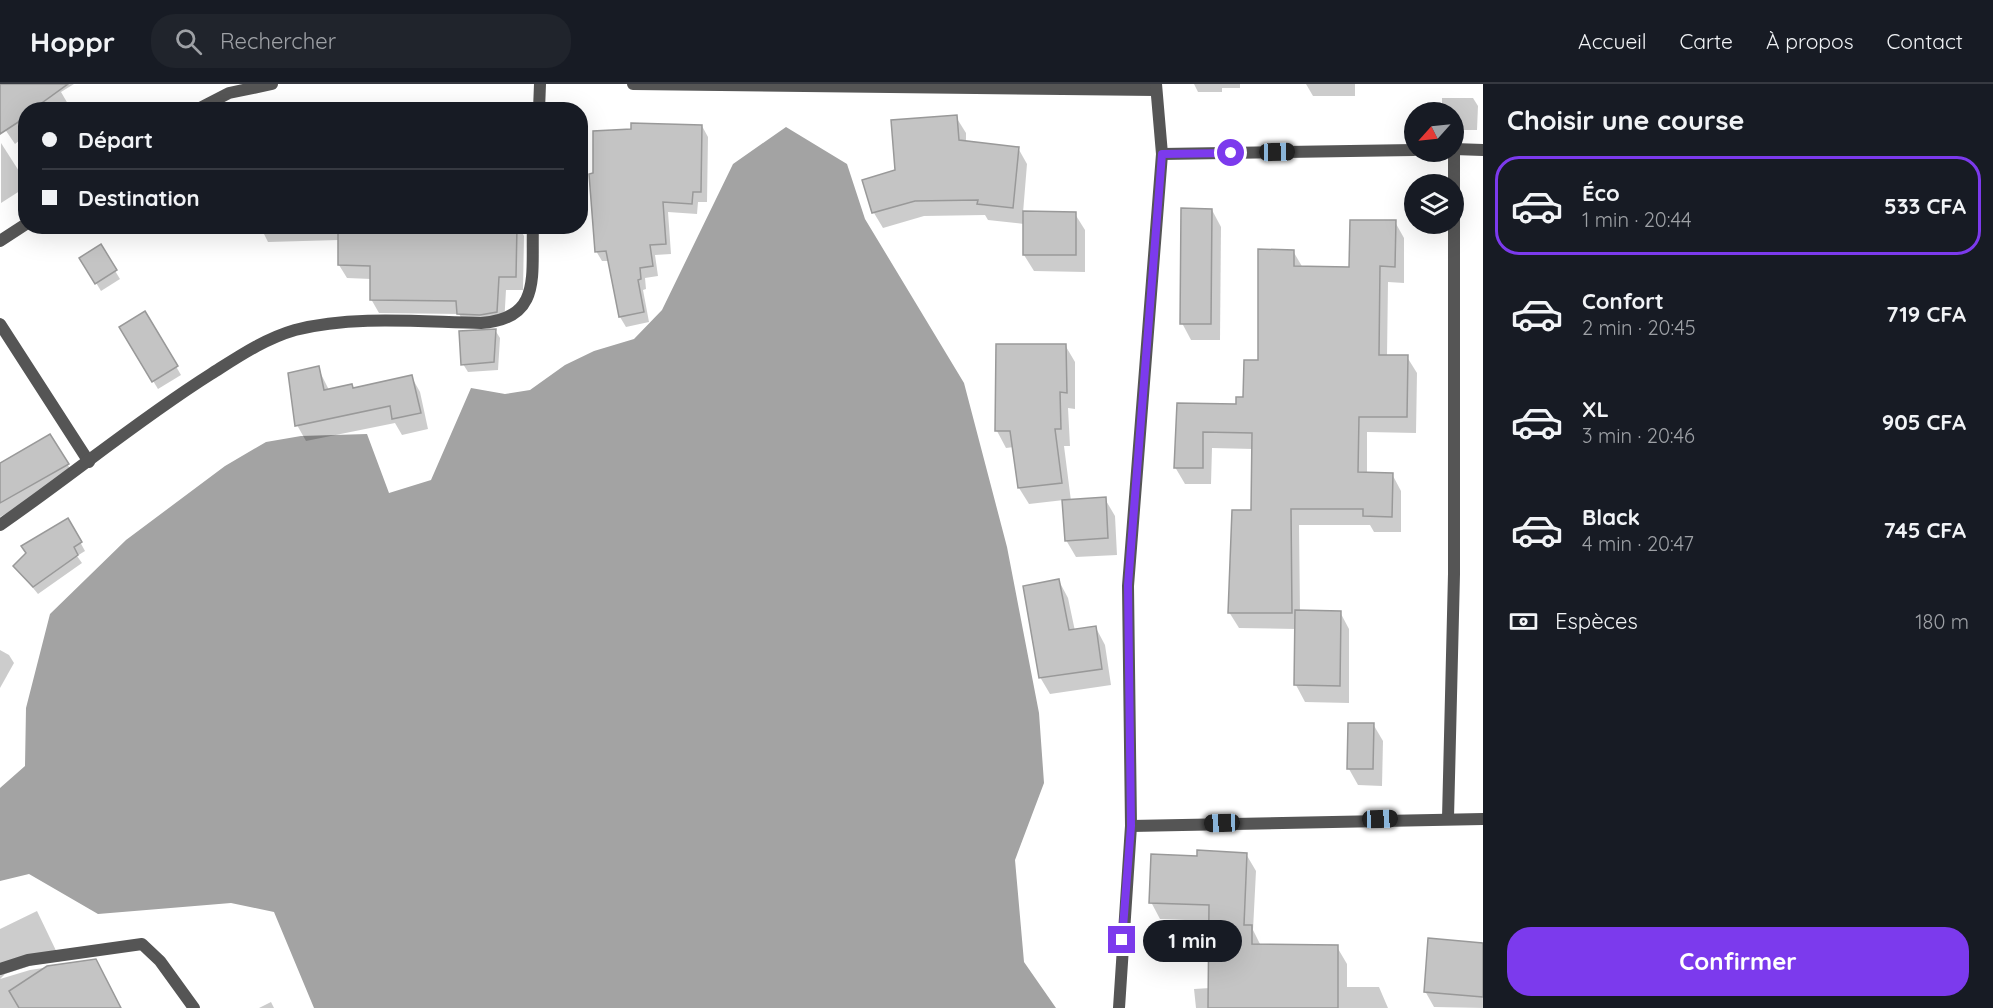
<!DOCTYPE html>
<html lang="fr">
<head>
<meta charset="utf-8">
<style>
	body { margin:0; font-family:Quicksand,sans-serif; background:#20242c; color:#f1f3f6; height:100vh; display:flex; flex-direction:column; font-size:22px; white-space:nowrap }
	* { box-sizing:border-box; margin:0 }
	p { font-size:20px; color:#9ea1a6 }
	.icon { flex:none; width:33px; height:33px; fill:none; stroke:currentColor; stroke-width:2; stroke-linecap:round; stroke-linejoin:round }
	.map { position:relative; flex:1; overflow:hidden }
	.panel { display:flex; flex-direction:column; background:#171b24; width:510px }
	.panel>* { flex:none }
	.banner { position:absolute; left:18px; top:18px; width:570px; height:132px; border-radius:24px; box-shadow:0 6px 24px #0002; display:grid; align-content:center; height:132px; padding:0 24px; background:#171b24 }
	.needle { width:39px; rotate:243deg }
	.buttons { position:absolute; left:1404px; top:18px; display:grid; gap:12px }
	.buttons a { display:grid; place-items:center; width:60px; height:60px; border-radius:50%; background:#171b24; box-shadow:0 6px 24px #0002; font-size:30px }
	.end { position:absolute; width:27px; height:27px; margin:-14px; border:8px solid #7c3aed; background:#fff; box-shadow:0 0 0 3px #fff }
	.from { border-radius:50% }
	.bubble { position:absolute; height:42px; border-radius:21px; background:#171b24; box-shadow:0 6px 24px #0002; font-size:20px; font-weight:700; line-height:42px; text-align:center }
	.car { position:absolute; width:18px; height:36px; margin:-18px -9px; border-radius:8px; box-shadow:0 0 4px 2px #0007; background:linear-gradient(#222 24%,#8ab4d8 0 40%,#222 0 76%,#8ab4d8 0 86%,#222 0) }
	.banner b { display:flex; align-items:center; gap:21px; height:57px; font-size:22px }
	.banner b+b { border-top:2px solid #363941 }
	.banner i { width:15px; height:15px; background:#f1f3f6 }
	ul { padding:0; list-style:none }
	li { display:flex; align-items:center; gap:18px; height:99px; margin:0 12px 9px; padding:0 12px; border:3px solid transparent; border-radius:24px }
	li div { flex:1 }
	li b { display:block; font-size:22px }
	li em { font-style:normal; font-weight:700 }
	li.active { border-color:#7c3aed }
	li>.icon { width:54px; height:54px; stroke-width:1.5 }
	h2 { padding:0 24px; font-size:27px; line-height:72px }
	.pay { display:flex; align-items:center; gap:15px; height:66px; padding:0 24px; font-size:22px }
	.pay p { margin-inline-start:auto }
	.action { display:flex; gap:12px; margin-top:auto; padding:12px 24px }
	.action a { flex:1; height:69px; border-radius:24px; background:#7c3aed; color:#fff; font-size:24px; font-weight:700; line-height:69px; text-align:center }
	header { display:flex; align-items:center; gap:36px; box-sizing:border-box; height:84px; padding:0 30px; background:#171b24; border-bottom:2px solid #363941 }
	header strong { font-size:28px }
	nav { display:flex; gap:33px; margin-inline-start:auto; font-size:21px }
	.search { width:420px; height:54px; background:#20242c; display:flex; align-items:center; gap:15px; box-sizing:border-box; padding:0 21px; border-radius:24px; color:#9ea1a6; font-size:22px }
	main { display:flex; flex:1; min-height:0 }
	.map>svg:first-child { display:block }
	.water { fill:#a3a3a3 }
	.shadow { fill:#0003 }
	.building { fill:#c4c4c4; stroke:#999; stroke-width:1.5 }
	.lines { fill:none; stroke-linecap:round; stroke-linejoin:round }
	.minor { stroke:#555; stroke-width:12 }
	.route { stroke:#7c3aed; stroke-width:8 }
</style>
</head>
<body>
<header>
<strong>Hoppr</strong>
<div class="search"><svg class="icon" aria-label="search" viewBox="0 0 24 24"><circle cx="10" cy="10" r="6"/><path d="M15 15l6 6"/></svg>Rechercher</div>
<nav><a>Accueil</a><a>Carte</a><a>À propos</a><a>Contact</a></nav>
</header>
<main>
<div class="map">
<svg width="1483" height="924" viewBox="0 0 1483 924">
	<rect width="100%" height="100%" fill="#fff"/>
	<polygon class="water" points="786,43 847,80 865,135 964,299 1007,463 1039,629 1044,699 1015,776 1024,878 1056,924 314,924 274,828 231,819 98,830 29,790 0,797 0,704 25,682 26,624 50,530 126,456 225,382 266,358 301,352 367,350 389,409 431,396 471,304 505,310 530,306 565,281 594,267 634,255 662,226 733,80"/>
	<g class="shadow">
		<polygon points="0,0 74,0 61,8 68,20 60,26 26,26 26,51 15,60 0,38"/>
		<polygon points="1194,0 1240,0 1240,4 1222,4 1222,8 1198,8"/>
		<polygon points="1306,0 1355,0 1355,12 1313,12"/>
		<polygon points="1442,14 1473,14 1478,22 1477,46 1454,46 1454,28 1442,28"/>
		<polygon points="956,33 966,49 966,59 1018,64 1027,80 1023,129 1075,130 1085,146 1085,188 1034,187 1024,171 1024,140 988,136 985,131 924,132 883,144 874,129 864,97 897,87"/>
		<polygon points="702,42 708,53 707,118 698,118 697,130 668,128 671,170 655,171 658,192 645,194 646,205 643,206 649,238 626,243 620,233 610,177 602,177 596,167"/>
		<polygon points="1,59 26,98 26,103 1,119"/>
		<polygon points="1212,126 1221,143 1220,256 1191,256 1182,239"/>
		<polygon points="1395,138 1404,154 1404,199 1388,198 1387,272 1407,273 1417,289 1416,349 1367,348 1367,390 1392,390 1401,407 1401,448 1374,448 1370,441 1299,441 1300,528 1340,528 1349,545 1349,619 1305,618 1296,601 1296,545 1239,544 1229,528 1253,428 1253,365 1212,364 1211,400 1185,400 1175,383 1178,321 1238,321 1245,315 1259,278 1293,167 1303,184 1351,184"/>
		<polygon points="260,142 519,142 524,152 523,206 506,206 504,241 467,243 459,230 379,229 371,215 371,195 347,194 339,181 339,156 268,158"/>
		<polygon points="100,162 120,195 101,207 81,174"/>
		<polygon points="145,229 181,291 158,305 121,244"/>
		<polygon points="495,246 500,254 498,286 468,288 463,280"/>
		<polygon points="1065,261 1075,278 1075,325 1068,324 1070,362 1064,362 1071,417 1105,415 1115,432 1117,471 1076,473 1066,456 1064,416 1029,420 1019,404 1014,363 1006,364 997,347"/>
		<polygon points="318,284 329,306 353,306 411,292 420,308 428,345 402,351 395,339 306,357 297,341"/>
		<polygon points="50,352 74,391 0,433 0,381"/>
		<polygon points="68,436 85,467 77,472 82,479 38,510 15,482"/>
		<polygon points="1059,497 1068,514 1075,547 1096,544 1105,561 1111,601 1050,610 1040,593"/>
		<polygon points="0,566 9,571 14,579 0,604"/>
		<polygon points="1373,640 1383,657 1382,702 1358,701 1349,685"/>
		<polygon points="1246,770 1256,787 1253,846 1261,862 1337,863 1347,880 1347,903 1379,903 1388,924 1196,924 1194,905 1210,904 1211,837 1160,835 1151,818 1198,773"/>
		<polygon points="37,827 61,877 33,881 5,890 0,895 0,845"/>
		<polygon points="1430,856 1483,859 1483,924 1434,923 1425,907"/>
		<polygon points="95,876 120,924 0,924 0,895 30,886"/>
		<polygon points="271,918 274,924 259,924"/>
	</g>
	<g class="building">
		<polygon points="0,0 68,0 32,26 26,26 26,33 0,50"/>
		<polygon points="957,31 959,56 1019,63 1013,124 977,120 978,116 915,117 872,129 862,96 895,86 891,36"/>
		<polygon points="631,39 702,41 701,108 693,108 692,120 663,118 666,160 650,161 653,182 640,184 641,195 638,196 644,228 619,233 606,167 595,168 589,90 593,89 593,47 631,45"/>
		<polygon points="1181,124 1212,125 1211,240 1180,240"/>
		<polygon points="1023,127 1076,128 1076,171 1023,171"/>
		<polygon points="1350,136 1396,136 1395,183 1380,182 1379,271 1408,271 1407,333 1359,333 1358,388 1393,389 1392,433 1363,432 1363,425 1291,425 1292,529 1228,529 1232,426 1251,426 1252,349 1203,348 1203,384 1174,384 1177,319 1236,320 1236,313 1243,313 1244,276 1258,276 1258,165 1294,166 1294,182 1349,183"/>
		<polygon points="338,142 517,142 516,193 499,193 497,228 480,231 457,230 456,217 370,216 370,182 338,181"/>
		<polygon points="101,160 117,186 95,200 79,174"/>
		<polygon points="145,227 178,282 152,298 119,243"/>
		<polygon points="496,245 494,278 461,281 459,247"/>
		<polygon points="996,260 1066,260 1067,309 1060,308 1061,345 1055,345 1062,399 1018,404 1010,347 995,347"/>
		<polygon points="319,282 324,306 352,300 353,304 412,291 421,329 392,335 390,322 295,342 288,289"/>
		<polygon points="50,350 69,380 0,419 0,379"/>
		<polygon points="1106,413 1108,454 1065,457 1062,416"/>
		<polygon points="68,434 82,458 74,463 78,471 33,503 13,482 26,469 21,462"/>
		<polygon points="1059,495 1069,546 1096,542 1102,585 1039,594 1023,502"/>
		<polygon points="1295,526 1341,527 1340,602 1294,601"/>
		<polygon points="1348,639 1374,639 1373,685 1347,685"/>
		<polygon points="1197,766 1247,769 1244,841 1252,841 1252,860 1338,861 1338,924 1208,924 1209,821 1149,819 1151,770 1197,772"/>
		<polygon points="1428,854 1483,859 1483,913 1424,908"/>
		<polygon points="96,875 121,924 19,924 9,907 47,882"/>
	</g>
	<g class="lines">
		<g class="minor">
			<polyline points="633,0 1156,6"/>
			<polyline points="196,26 229,9 272,0"/>
			<polyline points="539,26 540,0"/>
			<polyline points="1454,65 1483,66"/>
			<polyline points="1162,70 1414,66"/>
			<polyline points="0,157 26,140"/>
			<polyline points="0,240 89,378"/>
			<path d="M0,441C71,392 138,336 211,290C238,273 264,255 295,246C354,231 421,238 481,239C543,235 531,190 533,142"/>
			<polyline points="1448,734 1454,490 1454,65"/>
			<polyline points="1131,742 1483,735"/>
			<polyline points="0,885 28,876 142,860 160,877 194,924"/>
			<polyline points="1119,924 1131,742 1128,502 1162,70 1156,0"/>
		</g>
	</g>
	<g class="lines">
		<polyline class="route" points="1122,856 1131,742 1128,501 1162,70 1231,69"/>
	</g>
</svg>
<div class="buttons">
<a><svg class="needle" viewBox="-14 -14 28 28"><path d="M0-13l5 13h-10z" fill="#e53935"/><path d="M0 13l5-13h-10z" fill="#9ea1a6"/></svg></a>
<a><svg class="icon" aria-label="layers" viewBox="0 0 24 24"><path d="M12 4l9 5-9 5-9-5zM3 14l9 5 9-5"/></svg></a>
</div>
<i class="end from" style="left:1231px;top:69px"></i>
<i class="end" style="left:1122px;top:856px"></i>
<div class="bubble" style="left:1143px;top:836px;width:99px">1 min</div>
<i class="car" style="left:1277px;top:68px;rotate:89deg"></i>
<i class="car" style="left:1380px;top:735px;rotate:88deg"></i>
<i class="car" style="left:1222px;top:739px;rotate:268deg"></i>
<div class="banner">
<b><i class="from"></i>Départ</b>
<b><i></i>Destination</b>
</div>
</div>
<section class="panel">
<h2>Choisir une course</h2>
<ul>
<li class="active"><svg class="icon" aria-label="car" viewBox="0 0 24 24"><path d="M5 17H2v-5l4-1 3-4h7l3 4 3 1v5h-3M9 17h6M6 11h13"/><circle cx="7" cy="17" r="2"/><circle cx="17" cy="17" r="2"/></svg><div><b>Éco</b><p>1 min · 20:44</p></div><em>533 CFA</em></li>
<li><svg class="icon" aria-label="car" viewBox="0 0 24 24"><path d="M5 17H2v-5l4-1 3-4h7l3 4 3 1v5h-3M9 17h6M6 11h13"/><circle cx="7" cy="17" r="2"/><circle cx="17" cy="17" r="2"/></svg><div><b>Confort</b><p>2 min · 20:45</p></div><em>719 CFA</em></li>
<li><svg class="icon" aria-label="car" viewBox="0 0 24 24"><path d="M5 17H2v-5l4-1 3-4h7l3 4 3 1v5h-3M9 17h6M6 11h13"/><circle cx="7" cy="17" r="2"/><circle cx="17" cy="17" r="2"/></svg><div><b>XL</b><p>3 min · 20:46</p></div><em>905 CFA</em></li>
<li><svg class="icon" aria-label="car" viewBox="0 0 24 24"><path d="M5 17H2v-5l4-1 3-4h7l3 4 3 1v5h-3M9 17h6M6 11h13"/><circle cx="7" cy="17" r="2"/><circle cx="17" cy="17" r="2"/></svg><div><b>Black</b><p>4 min · 20:47</p></div><em>745 CFA</em></li>
</ul>
<div class="pay"><svg class="icon" aria-label="cash" viewBox="0 0 24 24"><path d="M3 7h18v10H3z"/><circle cx="12" cy="12" r="2"/></svg>Espèces<p>180 m</p></div>
<div class="action"><a>Confirmer</a></div>
</section>
</main>
</body>
</html>
